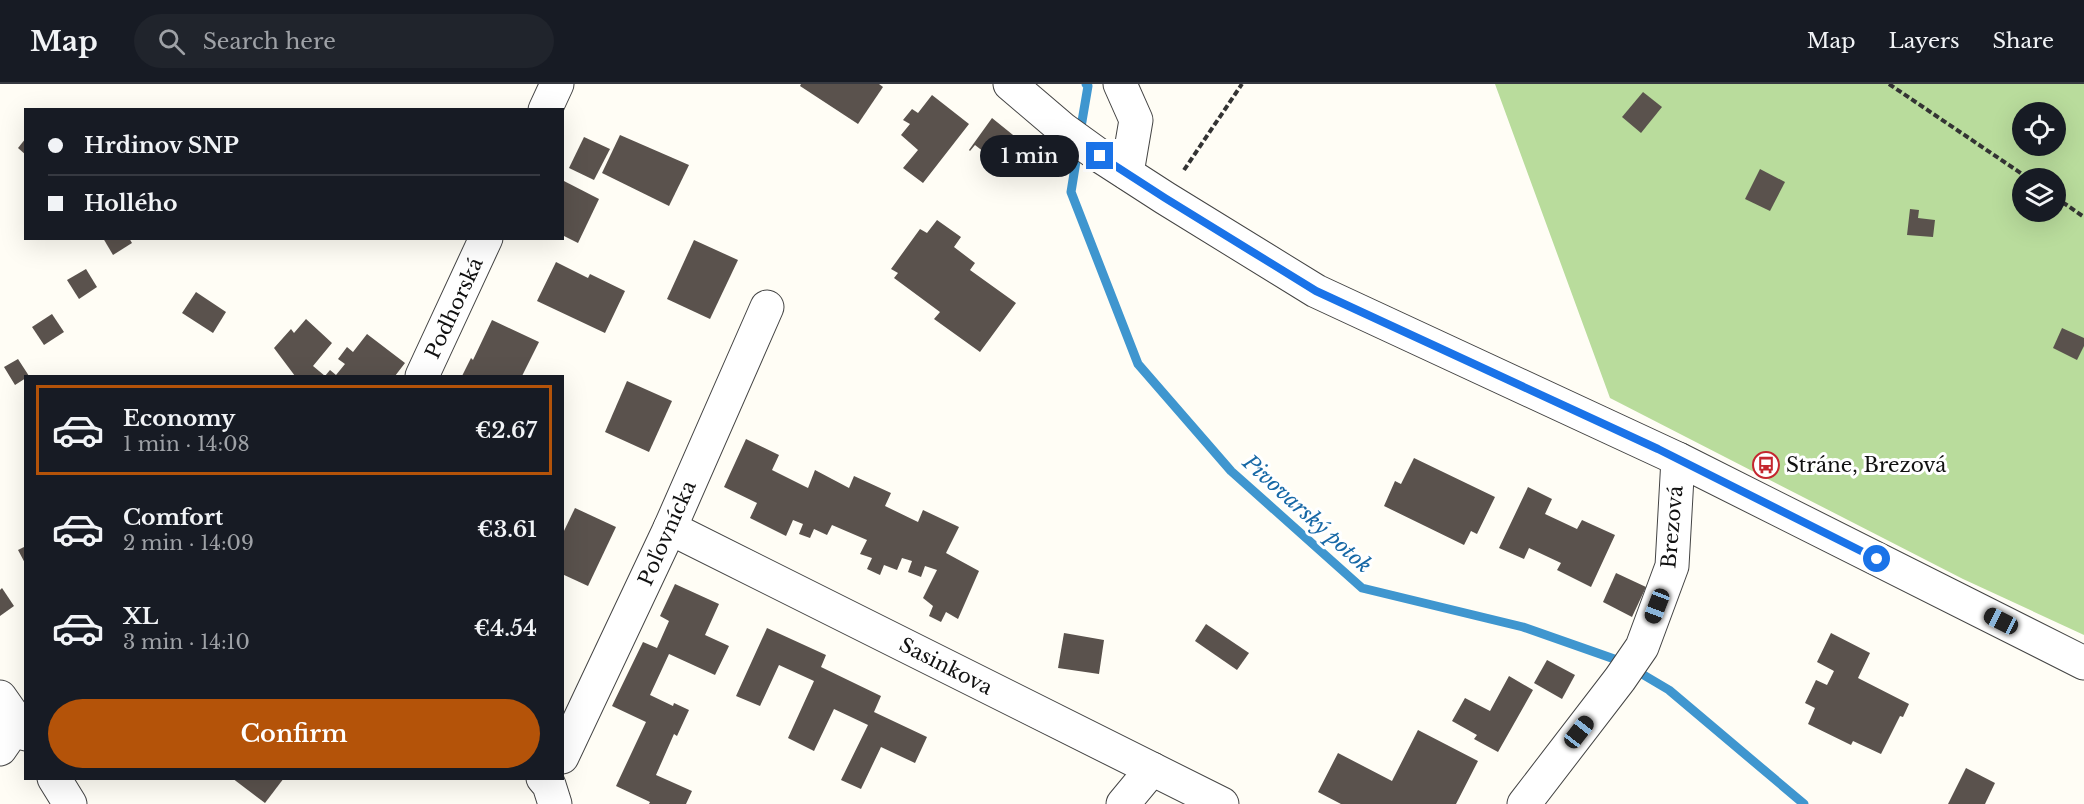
<!DOCTYPE html>
<html lang="en">
<head>
<meta charset="utf-8">
<style>
	body { margin:0; font-family:"Libre Baskerville",serif; background:#20242c; color:#f1f3f6; height:100vh; display:flex; flex-direction:column; font-size:22px; white-space:nowrap }
	* { box-sizing:border-box; margin:0 }
	p { font-size:20px; color:#9ea1a6 }
	.icon { flex:none; width:33px; height:33px; fill:none; stroke:currentColor; stroke-width:2; stroke-linecap:round; stroke-linejoin:round }
	.map { position:relative; flex:1; overflow:hidden }
	.side { position:absolute; left:24px; top:291px; width:540px; height:405px; display:flex; flex-direction:column; background:#171b24; border-radius:0px; box-shadow:0 6px 24px #0002 }
	.side>* { flex:none }
	.banner { position:absolute; left:24px; top:24px; width:540px; height:132px; border-radius:0px; box-shadow:0 6px 24px #0002; display:grid; align-content:center; height:132px; padding:0 24px; background:#171b24 }
	.buttons { position:absolute; left:2012px; top:18px; display:grid; gap:12px }
	.buttons a { display:grid; place-items:center; width:54px; height:54px; border-radius:50%; background:#171b24; box-shadow:0 6px 24px #0002; font-size:30px }
	.end { position:absolute; width:27px; height:27px; margin:-14px; border:8px solid #1a73e8; background:#fff; box-shadow:0 0 0 3px #fff }
	.from { border-radius:50% }
	.bubble { position:absolute; height:42px; border-radius:21px; background:#171b24; box-shadow:0 6px 24px #0002; font-size:20px; font-weight:600; line-height:42px; text-align:center }
	.car { position:absolute; width:18px; height:36px; margin:-18px -9px; border-radius:8px; box-shadow:0 0 4px 2px #0007; background:linear-gradient(#222 24%,#8ab4d8 0 40%,#222 0 76%,#8ab4d8 0 86%,#222 0) }
	.banner b { display:flex; align-items:center; gap:21px; height:57px; font-size:22px }
	.banner b+b { border-top:2px solid #363941 }
	.banner i { width:15px; height:15px; background:#f1f3f6 }
	ul { padding:10px 0 0; list-style:none }
	li { display:flex; align-items:center; gap:18px; height:90px; margin:0 12px 9px; padding:0 12px; border:3px solid transparent; border-radius:0px }
	li div { flex:1 }
	li b { display:block; font-size:22px }
	li em { font-style:normal; font-weight:600 }
	li.active { border-color:#b45309 }
	li>.icon { width:54px; height:54px; stroke-width:1.5 }
	.cta { display:flex; gap:12px; margin-top:auto; padding:12px 24px }
	.cta a { flex:1; height:69px; border-radius:36px; background:#b45309; color:#fff; font-size:24px; font-weight:600; line-height:69px; text-align:center }
	header { display:flex; align-items:center; gap:36px; box-sizing:border-box; height:84px; padding:0 30px; background:#171b24; border-bottom:2px solid #363941 }
	header strong { font-size:28px }
	nav { display:flex; gap:33px; margin-inline-start:auto; font-size:21px }
	.search { width:420px; height:54px; background:#20242c; display:flex; align-items:center; gap:15px; box-sizing:border-box; padding:0 21px; border-radius:33px; color:#9ea1a6; font-size:22px }
	.map>svg:first-child { display:block }
	.forest { fill:#b9dc9c; fill-rule:evenodd }
	.lines { fill:none; stroke-linecap:round; stroke-linejoin:round }
	.stream { stroke:#3f96cf; stroke-width:9 }
	.building { fill:#5a524d }
	.minor-casing { stroke:#444; stroke-width:35 }
	.path { stroke:#333; stroke-width:4; stroke-dasharray:6 3; stroke-linecap:butt }
	.minor { stroke:#fff; stroke-width:33 }
	.route { stroke:#1a73e8; stroke-width:8 }
	.labels { text-anchor:middle; stroke-width:6; stroke-linejoin:round; paint-order:stroke }
	.street-label { font-size:20px; fill:#111; stroke:#fff }
	.poi-label { font-size:20px; fill:#111; stroke:#fff; text-anchor:start }
	.water-label { font-size:21px; font-style:italic; fill:#1768a6; stroke:#fff }
</style>
</head>
<body>
<header>
<strong>Map</strong>
<div class="search"><svg class="icon" aria-label="search" viewBox="0 0 24 24"><circle cx="10" cy="10" r="6"/><path d="M15 15l6 6"/></svg>Search here</div>
<nav><a>Map</a><a>Layers</a><a>Share</a></nav>
</header>
<div class="map">
<svg width="2084" height="720" viewBox="0 0 2084 720">
	<rect width="100%" height="100%" fill="#fffdf5"/>
	<path class="forest" d="M1495,0H2084V551L1963,495L1610,314ZM2022,28H2055V62H2022ZM2022,94H2055V128H2022Z"/>
	<g class="lines">
		<g class="stream">
			<polyline points="1080,49 1088,2 1086,0"/>
			<polyline points="1078,65 1071,108 1138,280 1231,387 1362,504 1523,543 1620,577 1669,606 1804,720"/>
		</g>
	</g>
	<g class="building">
		<polygon points="801,0 879,0 883,3 858,40 800,2"/>
		<polygon points="1643,8 1662,23 1641,49 1622,33"/>
		<polygon points="932,11 969,40 923,99 903,84 918,66 901,51 910,40 903,36 912,25 918,29"/>
		<polygon points="992,34 1018,55 998,79 975,61 970,67 969,66"/>
		<polygon points="620,51 689,81 669,122 602,89"/>
		<polygon points="584,53 610,65 594,96 569,84"/>
		<polygon points="26,54 26,71 18,64"/>
		<polygon points="1760,85 1785,98 1770,127 1745,115"/>
		<polygon points="562,96 599,115 578,159 562,151"/>
		<polygon points="1910,125 1919,126 1918,134 1935,136 1933,153 1907,151"/>
		<polygon points="937,136 961,153 954,163 975,179 970,186 1016,219 980,268 934,235 940,228 894,194 898,189 891,185 920,145 927,149"/>
		<polygon points="103,154 129,154 132,159 113,171"/>
		<polygon points="694,156 738,176 710,235 667,215"/>
		<polygon points="556,178 588,194 590,190 625,207 605,249 537,217"/>
		<polygon points="86,185 97,203 79,215 67,196"/>
		<polygon points="196,208 226,228 213,249 182,229"/>
		<polygon points="52,230 64,248 44,261 32,243"/>
		<polygon points="306,235 332,259 313,282 325,292 330,286 336,291 345,280 338,275 347,263 353,268 367,250 405,279 395,292 295,292 274,264 291,245 294,249"/>
		<polygon points="492,236 539,258 522,292 462,292 471,274 473,276"/>
		<polygon points="2062,244 2084,254 2084,262 2077,276 2053,264"/>
		<polygon points="18,275 29,292 26,292 26,294 15,301 4,283"/>
		<polygon points="627,297 672,317 649,368 605,348"/>
		<polygon points="746,355 779,371 772,386 808,404 815,386 849,404 854,392 891,409 885,422 918,438 923,426 959,443 946,469 979,487 958,535 946,528 941,538 929,532 933,522 923,514 937,486 925,482 921,493 908,488 912,477 902,474 897,486 884,481 880,491 867,485 872,474 860,470 867,456 832,441 827,451 814,445 810,454 799,450 803,440 793,436 786,452 750,434 757,419 724,403"/>
		<polygon points="1414,374 1495,413 1477,450 1471,447 1464,461 1384,422 1395,397 1401,400"/>
		<polygon points="1528,403 1552,415 1545,430 1577,445 1582,436 1615,451 1591,503 1557,486 1561,479 1529,464 1524,475 1499,464"/>
		<polygon points="575,424 616,443 588,502 562,490 562,451"/>
		<polygon points="26,462 26,481 18,466"/>
		<polygon points="1616,489 1646,503 1632,533 1603,518"/>
		<polygon points="675,500 719,520 705,551 729,562 715,591 669,570 650,611 673,622 674,619 689,626 677,652 674,650 656,691 692,707 686,720 649,720 650,718 616,702 646,638 612,622 643,558 657,564 669,537 660,532"/>
		<polygon points="2,504 14,522 0,532 0,506"/>
		<polygon points="1206,540 1249,569 1237,586 1195,557"/>
		<polygon points="767,544 826,571 821,583 881,612 874,628 927,653 915,679 881,663 861,705 841,696 868,641 834,625 814,667 788,654 814,597 779,581 760,622 736,612"/>
		<polygon points="1064,549 1104,556 1099,590 1058,584"/>
		<polygon points="1831,549 1870,569 1858,594 1909,620 1903,633 1900,632 1881,670 1853,657 1851,661 1808,640 1815,624 1805,619 1816,596 1827,601 1834,587 1817,578"/>
		<polygon points="1547,576 1575,591 1562,615 1534,599"/>
		<polygon points="1509,592 1533,606 1498,668 1474,655 1477,651 1452,637 1465,614 1490,627"/>
		<polygon points="1418,646 1478,677 1456,720 1341,720 1318,708 1338,669 1392,697"/>
		<polygon points="1966,684 1995,699 1985,720 1948,720"/>
		<polygon points="232,694 284,694 265,719"/>
	</g>
	<g class="lines">
		<defs>
			<g id="minor">
				<polyline points="1010,0 1064,46 1100,72 1165,114 1316,207 1678,375 2084,579"/>
				<polyline points="1120,0 1136,36 1127,89"/>
				<polyline points="545,26 557,0"/>
				<polyline points="422,292 486,154"/>
				<polyline points="670,444 1222,720"/>
				<polyline points="0,613 26,650"/>
				<polyline points="0,665 18,639"/>
				<polyline points="562,673 670,444 767,223"/>
				<polyline points="54,694 70,720"/>
				<polyline points="543,694 549,701 555,720"/>
				<polyline points="1123,720 1152,685"/>
				<polyline points="1524,720 1620,595 1642,563 1672,482 1678,375"/>
			</g>
		</defs>
		<use href="#minor" class="minor-casing"/>
		<g class="path">
			<polyline points="1889,0 2028,94"/>
			<polyline points="1184,86 1242,0"/>
			<polyline points="2055,113 2084,133"/>
		</g>
		<use href="#minor" class="minor"/>
	</g>
	<g class="lines">
		<polyline class="route" points="1100,72 1165,114 1316,207 1658,365 1877,475"/>
	</g>
	<defs>
		<symbol id="bus-ring" viewBox="-11 -11 22 22"><circle r="9.5" fill="#fff" stroke="#c4262e" stroke-width="1.5"/><path d="M-5-6H5V4H4V6H2V4H-2V6H-4V4H-5ZM-3.5-4V0h7V-4ZM-3.5 1.2v1.5H-2V1.2ZM2 1.2v1.5H3.5V1.2Z" fill="#c4262e"/></symbol>
	</defs>
	<g fill-rule="evenodd">
		<use href="#bus-ring" x="1751" y="366" width="30" height="30"/>
	</g>
	<g class="labels">
		<g class="street-label">
			<text transform="translate(454 224) rotate(-65)" y="7">Podhorská</text>
			<text transform="translate(1672 443) rotate(-85)" y="7">Brezová</text>
			<text transform="translate(667 449) rotate(-66)" y="7">Poľovnícka</text>
			<text transform="translate(946 582) rotate(27)" y="7">Sasinkova</text>
		</g>
		<g class="poi-label">
			<text x="1786" y="388">Stráne, Brezová</text>
		</g>
		<g class="water-label">
			<text transform="translate(1307 430) rotate(42)" y="7">Pivovarský potok</text>
		</g>
	</g>
</svg>
<div class="buttons">
<a><svg class="icon" aria-label="locate" viewBox="0 0 24 24"><circle cx="12" cy="12" r="6"/><path d="M12 2v4M12 18v4M2 12h4M18 12h4"/></svg></a>
<a><svg class="icon" aria-label="layers" viewBox="0 0 24 24"><path d="M12 4l9 5-9 5-9-5zM3 14l9 5 9-5"/></svg></a>
</div>
<i class="end from" style="left:1877px;top:475px"></i>
<i class="end" style="left:1100px;top:72px"></i>
<div class="bubble" style="left:980px;top:51px;width:99px">1 min</div>
<i class="car" style="left:1657px;top:522px;rotate:201deg"></i>
<i class="car" style="left:2001px;top:537px;rotate:297deg"></i>
<i class="car" style="left:1579px;top:648px;rotate:38deg"></i>
<div class="banner">
<b><i class="from"></i>Hrdinov SNP</b>
<b><i></i>Hollého</b>
</div>
<section class="side">
<ul>
<li class="active"><svg class="icon" aria-label="car" viewBox="0 0 24 24"><path d="M5 17H2v-5l4-1 3-4h7l3 4 3 1v5h-3M9 17h6M6 11h13"/><circle cx="7" cy="17" r="2"/><circle cx="17" cy="17" r="2"/></svg><div><b>Economy</b><p>1 min · 14:08</p></div><em>€2.67</em></li>
<li><svg class="icon" aria-label="car" viewBox="0 0 24 24"><path d="M5 17H2v-5l4-1 3-4h7l3 4 3 1v5h-3M9 17h6M6 11h13"/><circle cx="7" cy="17" r="2"/><circle cx="17" cy="17" r="2"/></svg><div><b>Comfort</b><p>2 min · 14:09</p></div><em>€3.61</em></li>
<li><svg class="icon" aria-label="car" viewBox="0 0 24 24"><path d="M5 17H2v-5l4-1 3-4h7l3 4 3 1v5h-3M9 17h6M6 11h13"/><circle cx="7" cy="17" r="2"/><circle cx="17" cy="17" r="2"/></svg><div><b>XL</b><p>3 min · 14:10</p></div><em>€4.54</em></li>
</ul>
<div class="cta"><a>Confirm</a></div>
</section>
</div>
</body>
</html>
